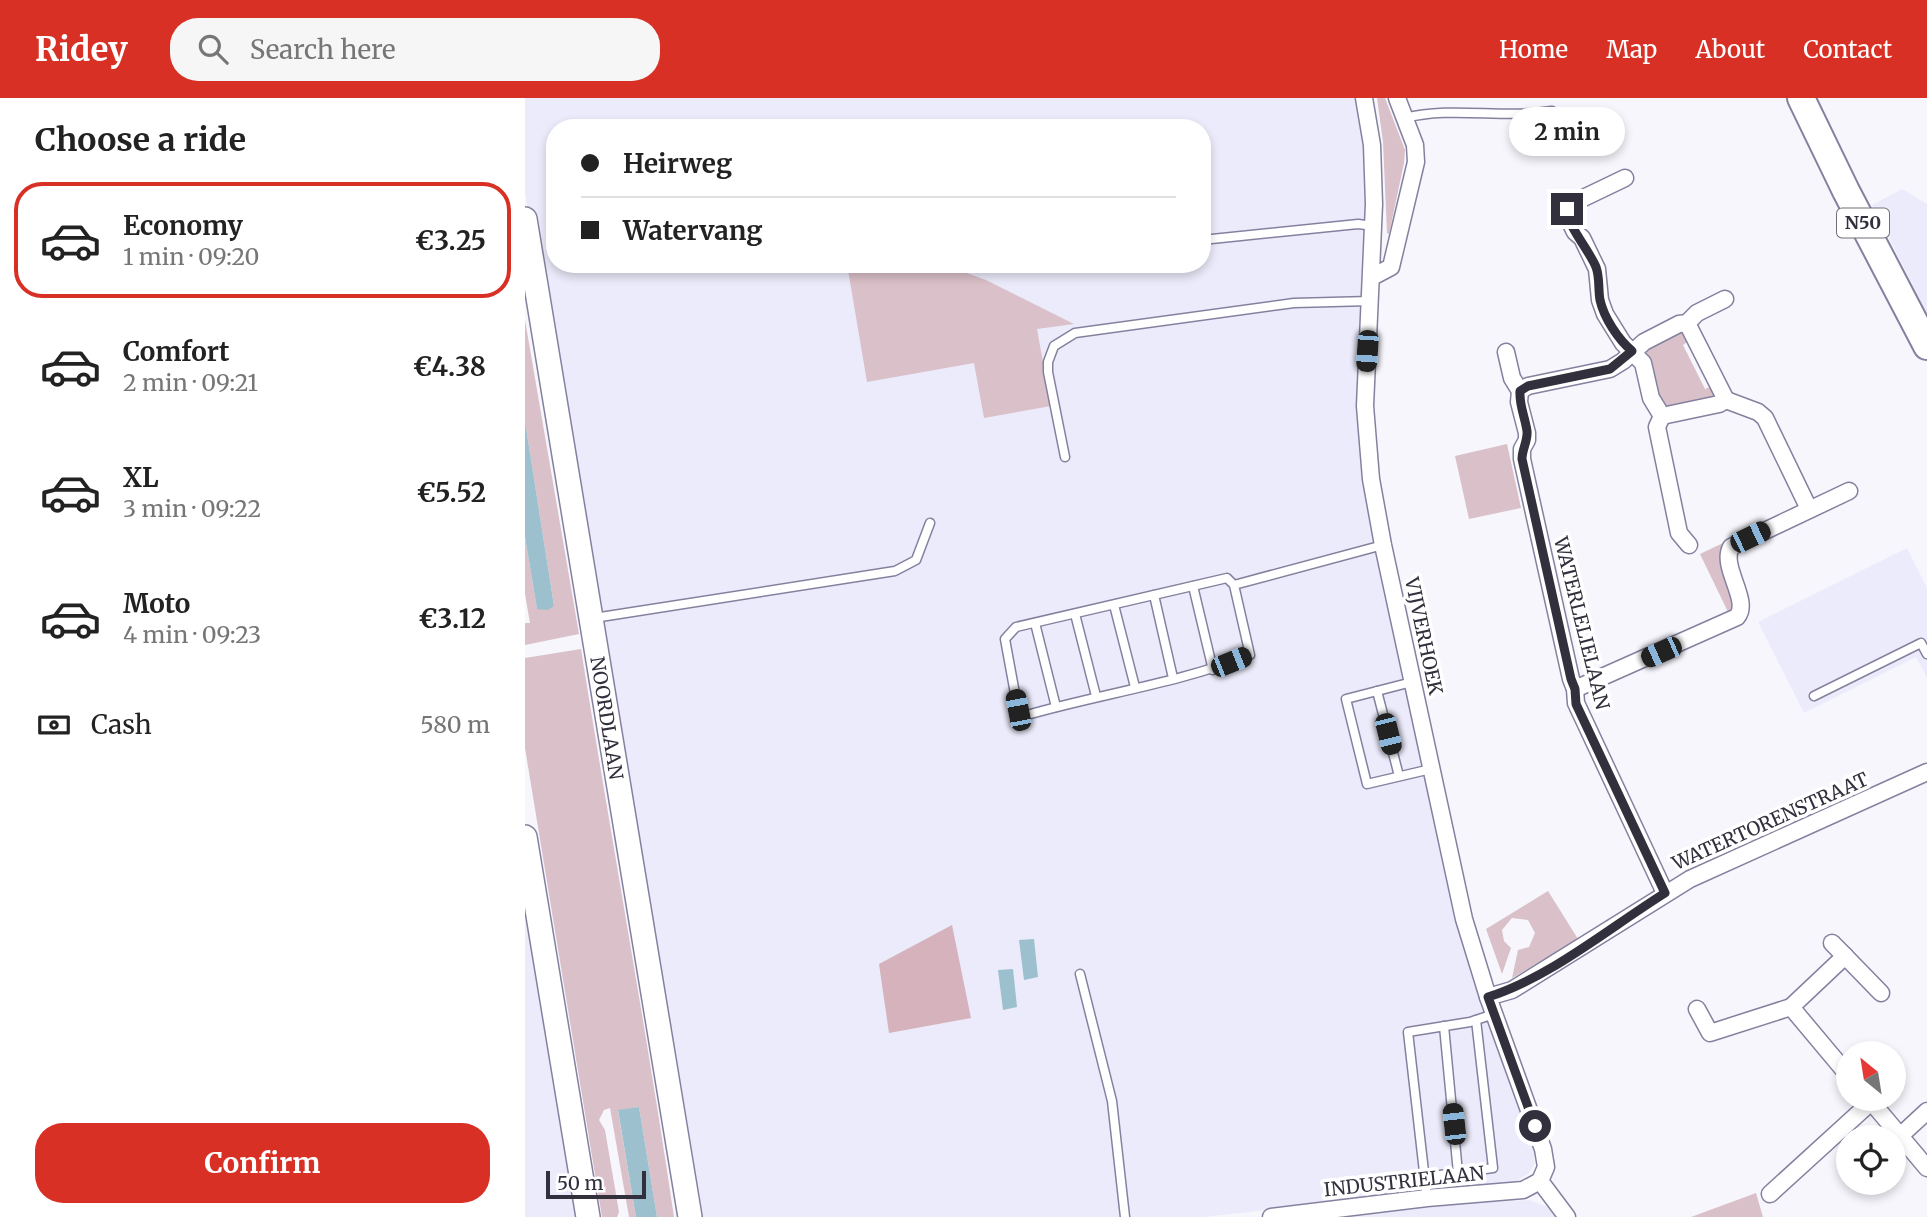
<!DOCTYPE html>
<html lang="en">
<head>
<meta charset="utf-8">
<style>
	body { margin:0; font-family:Merriweather,serif; background:#f6f6f6; color:#222; height:100vh; display:flex; flex-direction:column; font-size:26px; white-space:nowrap }
	* { box-sizing:border-box; margin:0 }
	p { font-size:23px; color:#767676 }
	.icon { flex:none; width:38px; height:38px; fill:none; stroke:currentColor; stroke-width:2; stroke-linecap:round; stroke-linejoin:round }
	.map { position:relative; flex:1; overflow:hidden }
	.panel { display:flex; flex-direction:column; background:#fff; width:525px }
	.panel>* { flex:none }
	.top-card { position:absolute; left:21px; top:21px; width:665px; height:154px; border-radius:28px; box-shadow:0 4px 10px #0003; display:grid; align-content:center; height:154px; padding:0 35px; background:#fff }
	.needle { width:46px; rotate:330deg }
	.controls { position:absolute; left:1311px; top:943px; display:grid; gap:14px }
	.controls a { display:grid; place-items:center; width:70px; height:70px; border-radius:50%; background:#fff; box-shadow:0 4px 10px #0003; font-size:35px }
	.scale { position:absolute; left:21px; bottom:18px; width:100px; box-sizing:border-box; padding-left:7px; border:4px solid #32303d; border-top:0; font-size:19px; line-height:24px; white-space:nowrap; color:#32303d; -webkit-text-stroke:5px #fff; paint-order:stroke }
	.end { position:absolute; width:32px; height:32px; margin:-16px; border:9px solid #32303d; background:#fff; box-shadow:0 0 0 4px #fff }
	.from { border-radius:50% }
	.bubble { position:absolute; height:49px; border-radius:24px; background:#fff; box-shadow:0 4px 10px #0003; font-size:23px; font-weight:700; line-height:49px; text-align:center }
	.car { position:absolute; width:21px; height:42px; margin:-21px -10px; border-radius:9px; box-shadow:0 0 5px 2px #0007; background:linear-gradient(#222 24%,#8ab4d8 0 40%,#222 0 76%,#8ab4d8 0 86%,#222 0) }
	.top-card b { display:flex; align-items:center; gap:24px; height:66px; font-size:26px }
	.top-card b+b { border-top:2px solid #e0e0e0 }
	.top-card i { width:18px; height:18px; background:#222 }
	ul { padding:0; list-style:none }
	li { display:flex; align-items:center; gap:21px; height:116px; margin:0 14px 10px; padding:0 21px; border:4px solid transparent; border-radius:28px }
	li div { flex:1 }
	li b { display:block; font-size:26px }
	li em { font-style:normal; font-weight:700 }
	li.current { border-color:#d93025 }
	li>.icon { width:63px; height:63px; stroke-width:1.5 }
	h2 { padding:0 35px; font-size:32px; line-height:84px }
	.pay { display:flex; align-items:center; gap:18px; height:77px; padding:0 35px; font-size:26px }
	.pay p { margin-inline-start:auto }
	.action { display:flex; gap:14px; margin-top:auto; padding:14px 35px }
	.action a { flex:1; height:80px; border-radius:28px; background:#d93025; color:#fff; font-size:28px; font-weight:700; line-height:80px; text-align:center }
	header { display:flex; align-items:center; gap:42px; box-sizing:border-box; height:98px; padding:0 35px; background:#d93025; color:#fff }
	header strong { font-size:33px }
	nav { display:flex; gap:38px; margin-inline-start:auto; font-size:24px }
	.search { width:490px; height:63px; background:#f6f6f6; display:flex; align-items:center; gap:18px; box-sizing:border-box; padding:0 24px; border-radius:28px; color:#767676; font-size:26px }
	main { display:flex; flex:1; min-height:0 }
	.map>svg:first-child { display:block }
	.built { fill:#ecebfb; fill-rule:evenodd }
	.green { fill:#dac0c8 }
	.forest { fill:#d5b2bc }
	.water { fill:#9cc0cd }
	.lines { fill:none; stroke-linecap:round; stroke-linejoin:round }
	.lane-casing { stroke:#84819f; stroke-width:11 }
	.street-casing { stroke:#84819f; stroke-width:19 }
	.secondary-casing { stroke:#84819f; stroke-width:26 }
	.primary-casing { stroke:#84819f; stroke-width:30 }
	.lane { stroke:#fff; stroke-width:8 }
	.street { stroke:#fff; stroke-width:16 }
	.secondary { stroke:#fff; stroke-width:23 }
	.primary { stroke:#fff; stroke-width:26 }
	.route { stroke:#32303d; stroke-width:9 }
	.labels { text-anchor:middle; stroke-width:7; stroke-linejoin:round; paint-order:stroke }
	.shield { fill:#fff; stroke:#706e77; stroke-width:2 }
	.shield-label { font-size:18px; font-weight:bold; fill:#32303d }
	.street-label { font-size:19px; fill:#32303d; stroke:#fff }
</style>
</head>
<body>
<header>
<strong>Ridey</strong>
<div class="search"><svg class="icon" aria-label="search" viewBox="0 0 24 24"><circle cx="10" cy="10" r="6"/><path d="M15 15l6 6"/></svg>Search here</div>
<nav><a>Home</a><a>Map</a><a>About</a><a>Contact</a></nav>
</header>
<main>
<section class="panel">
<h2>Choose a ride</h2>
<ul>
<li class="current"><svg class="icon" aria-label="car" viewBox="0 0 24 24"><path d="M5 17H2v-5l4-1 3-4h7l3 4 3 1v5h-3M9 17h6M6 11h13"/><circle cx="7" cy="17" r="2"/><circle cx="17" cy="17" r="2"/></svg><div><b>Economy</b><p>1 min · 09:20</p></div><em>€3.25</em></li>
<li><svg class="icon" aria-label="car" viewBox="0 0 24 24"><path d="M5 17H2v-5l4-1 3-4h7l3 4 3 1v5h-3M9 17h6M6 11h13"/><circle cx="7" cy="17" r="2"/><circle cx="17" cy="17" r="2"/></svg><div><b>Comfort</b><p>2 min · 09:21</p></div><em>€4.38</em></li>
<li><svg class="icon" aria-label="car" viewBox="0 0 24 24"><path d="M5 17H2v-5l4-1 3-4h7l3 4 3 1v5h-3M9 17h6M6 11h13"/><circle cx="7" cy="17" r="2"/><circle cx="17" cy="17" r="2"/></svg><div><b>XL</b><p>3 min · 09:22</p></div><em>€5.52</em></li>
<li><svg class="icon" aria-label="car" viewBox="0 0 24 24"><path d="M5 17H2v-5l4-1 3-4h7l3 4 3 1v5h-3M9 17h6M6 11h13"/><circle cx="7" cy="17" r="2"/><circle cx="17" cy="17" r="2"/></svg><div><b>Moto</b><p>4 min · 09:23</p></div><em>€3.12</em></li>
</ul>
<div class="pay"><svg class="icon" aria-label="cash" viewBox="0 0 24 24"><path d="M3 7h18v10H3z"/><circle cx="12" cy="12" r="2"/></svg>Cash<p>580 m</p></div>
<div class="action"><a>Confirm</a></div>
</section>
<div class="map">
<svg width="1402" height="1119" viewBox="0 0 1402 1119">
	<rect width="100%" height="100%" fill="#f7f6fd"/>
	<g class="built">
		<path d="M0,0H832L837,34L843,107L834,320L836,373L936,832L1005,1034L1009,1053V1067L1004,1075L988,1085L679,1119H171L0,95ZM30,30H677V166H30Z"/>
		<polygon points="1377,91 1402,106 1402,215 1347,107"/>
		<polygon points="1382,450 1402,490 1402,580 1391,559 1279,615 1233,524"/>
		<polygon points="0,763 55,1119 0,1119"/>
		<polygon points="1004,1102 1026,1110 1032,1119 813,1119 945,1105"/>
	</g>
	<g class="green">
		<polygon points="852,0 860,0 880,52 879,65 864,136 862,135 858,44"/>
		<polygon points="322,166 417,166 461,182 549,226 512,231 526,308 459,320 449,265 342,284"/>
		<polygon points="0,222 54,536 0,547 0,525 5,525 0,496 0,439 12,511 29,508 0,323"/>
		<polygon points="1146,235 1161,235 1166,241 1158,247 1180,291 1189,287 1190,294 1186,302 1144,311 1134,304 1121,259 1122,251"/>
		<polygon points="982,346 996,410 944,421 930,358"/>
		<polygon points="1198,445 1196,456 1210,509 1204,516 1175,456"/>
		<path d="M56,551C86,740 121,929 149,1119H132L114,1009L93,1013L111,1119H104L85,1010L79,1012L74,1022L80,1032L94,1114L92,1119H77L0,650V560Z"/>
		<polygon points="1023,793 1053,841 987,880 993,852 1004,849 1010,835 1003,822 987,820 977,832 979,843 986,850 977,876 961,831"/>
		<polygon points="1231,1095 1238,1119 1166,1119"/>
	</g>
	<polygon class="forest" points="427,827 446,920 364,935 354,866"/>
	<g class="water">
		<polygon points="0,323 29,508 23,512 12,511 0,439"/>
		<polygon points="509,841 513,879 499,882 494,842"/>
		<polygon points="488,871 492,909 478,912 473,872"/>
		<polygon points="114,1009 132,1119 111,1119 93,1012"/>
	</g>
	<g class="lines">
		<defs>
			<g id="lane">
				<path d="M880,20C927,8 978,21 1027,13"/>
				<polyline points="677,142 833,126 849,128"/>
				<polyline points="540,359 523,274 523,264 529,248 550,235 769,205 845,203"/>
				<path d="M709,487L725,557C654,585 575,596 502,617L493,612L480,541L491,529L702,480L709,487L858,447"/>
				<polyline points="668,488 688,572"/>
				<polyline points="629,497 648,580"/>
				<polyline points="589,507 610,589"/>
				<polyline points="550,516 571,598"/>
				<polyline points="69,520 370,473 391,462 405,425"/>
				<polyline points="510,525 531,609"/>
				<polyline points="887,584 821,601 842,686 906,671"/>
				<polyline points="852,593 874,678"/>
				<polyline points="1289,598 1396,545 1402,556"/>
				<polyline points="555,876 587,1003 600,1119"/>
				<polyline points="919,928 933,1075"/>
				<polyline points="900,1079 968,1070 951,922"/>
				<polyline points="902,1100 883,934 945,924 969,916"/>
			</g>
			<g id="street">
				<polyline points="839,0 847,47 849,106 840,308 846,381 858,447 939,821 963,899 1018,1051 1021,1069 1015,1083"/>
				<polyline points="1100,80 1048,105 1042,111 1042,118 1050,134 1057,140 1072,171 1075,202 1080,216 1098,245 1118,265 1126,300 1137,318 1132,329 1154,435 1164,447"/>
				<polyline points="847,179 866,169 891,64 890,47 872,0"/>
				<polyline points="1162,225 1201,302"/>
				<polyline points="981,254 987,280 995,293 994,304 1002,335 1002,342 997,351 997,361 1046,581 1050,591 1051,605 1140,795"/>
				<polyline points="995,293 1003,288 1085,271 1098,263 1119,244 1154,226 1162,225 1172,215 1200,201"/>
				<polyline points="1201,302 1233,314 1240,320 1284,411"/>
				<polyline points="1137,318 1194,306 1201,302"/>
				<path d="M1050,591L1212,519C1226,503 1195,469 1206,449L1324,393"/>
				<polyline points="1307,845 1320,858"/>
				<polyline points="963,899 987,892 1165,781 1402,674"/>
				<polyline points="1266,909 1323,977"/>
				<polyline points="1172,911 1185,935 1266,909 1320,858 1356,895"/>
				<polyline points="1344,1001 1402,1070"/>
				<polyline points="1375,1038 1402,1013"/>
				<polyline points="1015,1083 1042,1119"/>
				<polyline points="1245,1096 1346,1004"/>
				<polyline points="746,1119 902,1100 998,1092 1015,1083"/>
			</g>
			<g id="secondary">
				<polyline points="0,121 165,1119"/>
				<polyline points="0,739 63,1119"/>
			</g>
			<polyline id="primary" points="1276,0 1321,93 1402,248"/>
		</defs>
		<use href="#lane" class="lane-casing"/>
		<use href="#street" class="street-casing"/>
		<use href="#secondary" class="secondary-casing"/>
		<use href="#primary" class="primary-casing"/>
		<use href="#lane" class="lane"/>
		<use href="#street" class="street"/>
		<use href="#secondary" class="secondary"/>
		<use href="#primary" class="primary"/>
	</g>
	<g class="lines">
		<path class="route" d="M1010,1028L963,899C1026,879 1084,830 1140,795L1051,606L1050,591L1046,581L997,361C997,351 1003,343 1002,333C1000,319 994,307 995,293L1003,288L1085,271L1107,253C1093,241 1079,220 1075,202C1073,191 1075,180 1071,169C1064,152 1041,126 1042,111"/>
	</g>
	<g class="labels">
		<rect class="shield" x="1312" y="110.5" width="52" height="29" rx="5"/>
		<g class="shield-label">
			<text x="1338" y="131">N50</text>
		</g>
		<g class="street-label">
			<text transform="translate(1057 525) rotate(76)" y="7">WATERLELIELAAN</text>
			<text transform="translate(899 538) rotate(78)" y="7">VIJVERHOEK</text>
			<text transform="translate(82 620) rotate(81)" y="7">NOORDLAAN</text>
			<text transform="translate(1245 723) rotate(-24)" y="7">WATERTORENSTRAAT</text>
			<text transform="translate(879 1083) rotate(-6)" y="7">INDUSTRIELAAN</text>
		</g>
	</g>
</svg>
<div class="controls">
<a><svg class="needle" viewBox="-14 -14 28 28"><path d="M0-13l5 13h-10z" fill="#e53935"/><path d="M0 13l5-13h-10z" fill="#767676"/></svg></a>
<a><svg class="icon" aria-label="locate" viewBox="0 0 24 24"><circle cx="12" cy="12" r="6"/><path d="M12 2v4M12 18v4M2 12h4M18 12h4"/></svg></a>
</div>
<div class="scale">50 m</div>
<i class="end from" style="left:1010px;top:1028px"></i>
<i class="end" style="left:1042px;top:111px"></i>
<div class="bubble" style="left:984px;top:9px;width:116px">2 min</div>
<i class="car" style="left:842px;top:253px;rotate:184deg"></i>
<i class="car" style="left:1225px;top:439px;rotate:64deg"></i>
<i class="car" style="left:1136px;top:554px;rotate:246deg"></i>
<i class="car" style="left:706px;top:564px;rotate:68deg"></i>
<i class="car" style="left:493px;top:612px;rotate:349deg"></i>
<i class="car" style="left:863px;top:636px;rotate:166deg"></i>
<i class="car" style="left:929px;top:1026px;rotate:354deg"></i>
<div class="top-card">
<b><i class="from"></i>Heirweg</b>
<b><i></i>Watervang</b>
</div>
</div>
</main>
</body>
</html>
